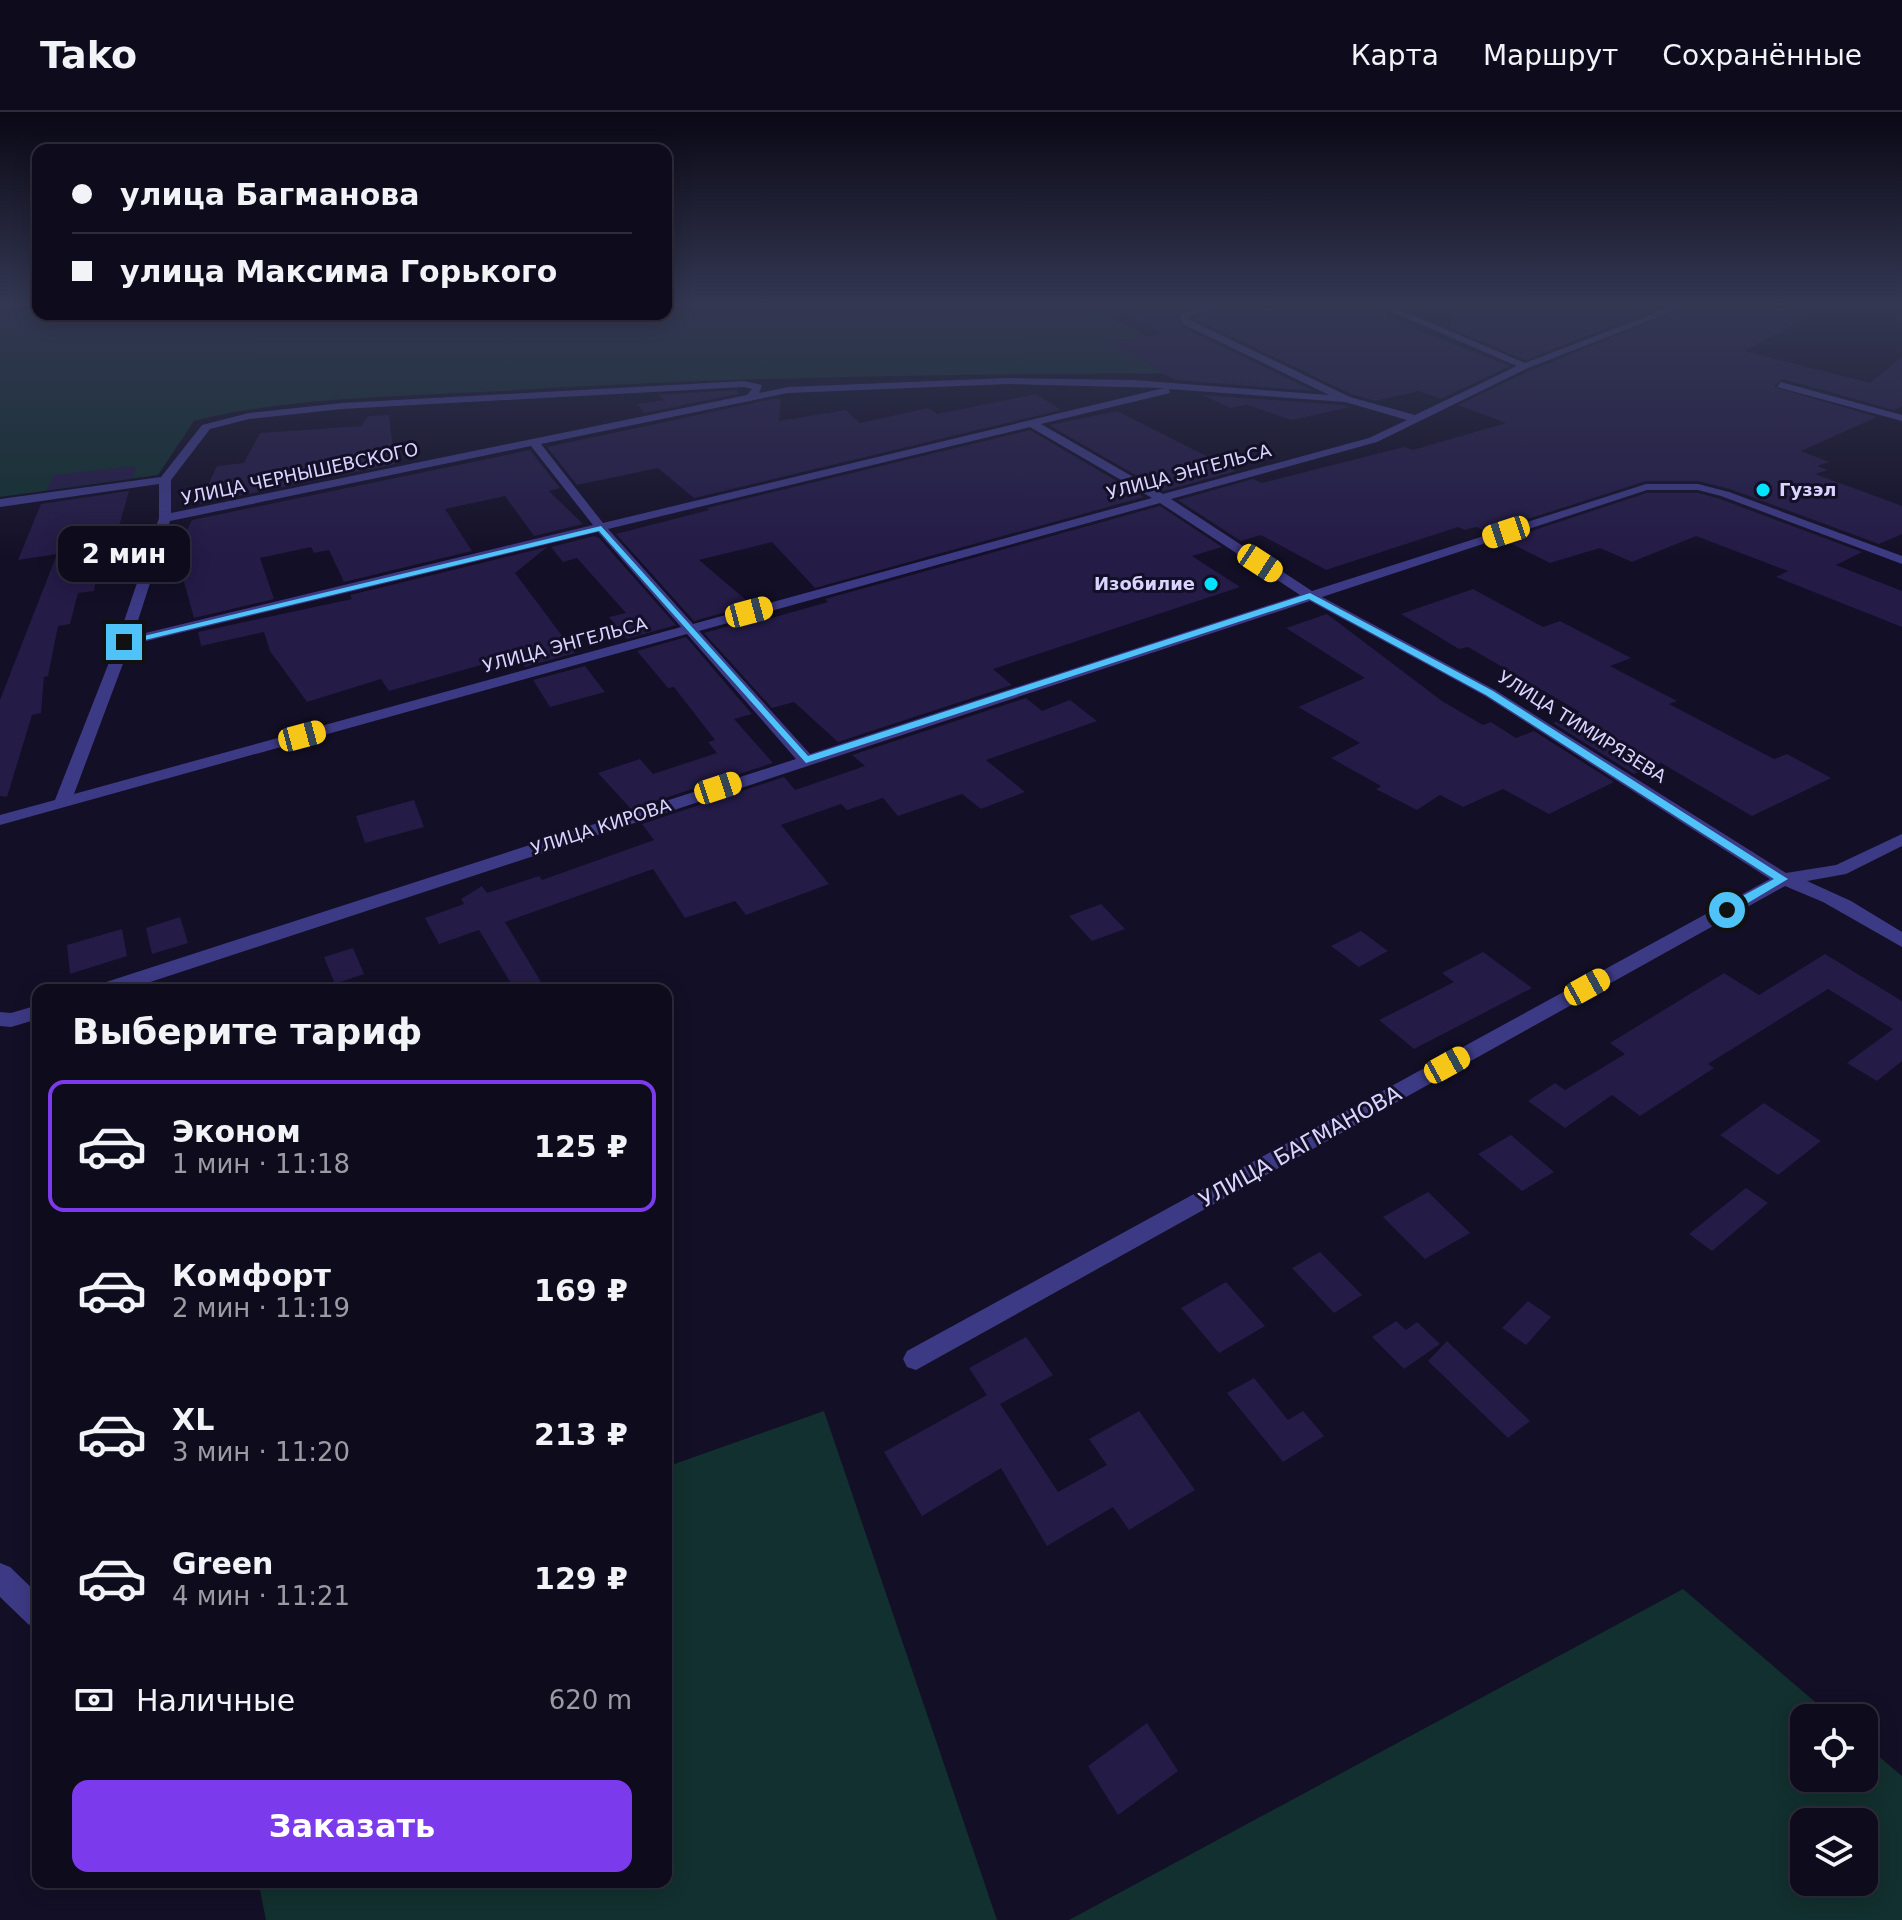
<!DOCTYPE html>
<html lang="ru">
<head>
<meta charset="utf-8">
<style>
	body { margin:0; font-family:"DejaVu Sans",sans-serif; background:#1c1929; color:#f1f3f6; height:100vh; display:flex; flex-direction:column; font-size:30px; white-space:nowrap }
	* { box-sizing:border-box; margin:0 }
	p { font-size:26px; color:#9b9ba3 }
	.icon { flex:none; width:44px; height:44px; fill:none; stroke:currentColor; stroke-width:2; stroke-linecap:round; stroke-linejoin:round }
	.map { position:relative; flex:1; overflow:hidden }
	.details { position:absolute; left:32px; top:872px; width:640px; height:904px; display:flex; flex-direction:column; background:#0e0b1c; border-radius:16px; box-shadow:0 4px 20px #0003,0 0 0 2px #2e2b3b }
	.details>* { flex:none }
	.top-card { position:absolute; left:32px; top:32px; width:640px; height:176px; border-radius:16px; box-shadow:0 4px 20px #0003,0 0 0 2px #2e2b3b; display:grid; align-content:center; height:176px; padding:0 40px; background:#0e0b1c }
	.buttons { position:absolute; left:1790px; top:1592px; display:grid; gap:16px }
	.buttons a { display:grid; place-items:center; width:88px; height:88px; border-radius:16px; background:#0e0b1c; box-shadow:0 4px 20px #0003,0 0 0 2px #2e2b3b; font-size:40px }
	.end { position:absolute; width:36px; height:36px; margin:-18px; border:10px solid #4fc3f7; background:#111; box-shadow:0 0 0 4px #111 }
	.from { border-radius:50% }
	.bubble { position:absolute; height:56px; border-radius:16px; background:#0e0b1c; box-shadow:0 4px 20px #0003,0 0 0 2px #2e2b3b; font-size:26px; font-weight:800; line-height:56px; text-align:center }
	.car { position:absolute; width:24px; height:48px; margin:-24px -12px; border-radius:10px; box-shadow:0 0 6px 2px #0007; background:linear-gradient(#f5c518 24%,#345 0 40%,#f5c518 0 76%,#345 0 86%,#f5c518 0) }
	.top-card b { display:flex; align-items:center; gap:28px; height:76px; font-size:30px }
	.top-card b+b { border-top:2px solid #2e2b3b }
	.top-card i { width:20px; height:20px; background:#f1f3f6 }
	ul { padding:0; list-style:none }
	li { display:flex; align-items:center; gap:24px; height:132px; margin:0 16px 12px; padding:0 24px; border:4px solid transparent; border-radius:16px }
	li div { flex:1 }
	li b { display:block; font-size:30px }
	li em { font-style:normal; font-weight:800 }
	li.active { border-color:#7c3aed }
	li>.icon { width:72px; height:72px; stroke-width:1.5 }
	h2 { padding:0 40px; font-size:36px; line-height:96px }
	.pay { display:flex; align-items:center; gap:20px; height:88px; padding:0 40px; font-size:30px }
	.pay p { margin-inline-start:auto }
	.primary-button { display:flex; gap:16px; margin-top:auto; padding:16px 40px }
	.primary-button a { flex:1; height:92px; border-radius:16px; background:#7c3aed; color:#fff; font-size:32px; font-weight:800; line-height:92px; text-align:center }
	header { display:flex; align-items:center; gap:48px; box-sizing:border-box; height:112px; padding:0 40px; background:#0e0b1c; border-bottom:2px solid #2e2b3b }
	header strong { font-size:38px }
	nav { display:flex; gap:44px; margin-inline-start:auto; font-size:28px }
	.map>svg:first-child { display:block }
	.green { fill:#12302f; fill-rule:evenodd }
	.building { fill:#241b47 }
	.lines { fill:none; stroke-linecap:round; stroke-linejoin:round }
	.street { fill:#3d3a85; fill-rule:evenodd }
	.route { fill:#4fc3f7 }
	.poi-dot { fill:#00e5ff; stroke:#130f26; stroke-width:3 }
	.labels { text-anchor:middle; stroke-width:6; stroke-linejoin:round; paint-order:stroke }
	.far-street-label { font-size:18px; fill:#d9d4ff; stroke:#130f26 }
	.far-poi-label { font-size:18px; font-weight:bold; fill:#d9d4ff; stroke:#130f26; text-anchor:start }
	.street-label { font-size:22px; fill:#d9d4ff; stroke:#130f26 }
</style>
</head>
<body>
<header>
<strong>Tako</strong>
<nav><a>Карта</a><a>Маршрут</a><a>Сохранённые</a></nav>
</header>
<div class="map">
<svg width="1902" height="1808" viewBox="0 0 1902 1808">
	<rect width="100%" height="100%" fill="#130f26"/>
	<g class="green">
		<path d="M0,193H38V202H666V193H1089L1215,261C977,262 739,264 501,279C399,285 293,284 194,309L158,363L0,385Z"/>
		<polygon points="824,1299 997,1808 266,1808 260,1778 252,1770 666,1770 666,1355"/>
		<path d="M1683,1477L1834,1606H1804V1666H1864V1632L1902,1664V1808H1069ZM1804,1710H1864V1770H1804Z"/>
	</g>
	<g class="building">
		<polygon points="1113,193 1195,193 1177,201 1182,215 1314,279 1175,268 1108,230 1162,222"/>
		<polygon points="1222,193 1373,193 1386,201 1386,206 1510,254 1441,287 1419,279 1375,289 1351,282 1193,206"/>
		<polygon points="1452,193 1666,193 1525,248 1450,216"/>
		<polygon points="1692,193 1822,193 1791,208 1800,210 1744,239 1870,271 1902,245 1902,294 1894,298 1782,267 1774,275 1877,305 1801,339 1829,350 1817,354 1828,358 1815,362 1902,394 1902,422 1879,432 1730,377 1698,369 1646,369 1487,420 1476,415 1465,418 1458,415 1326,458 1261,423 1241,429 1178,388 1253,367 1262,371 1404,335 1413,338 1506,311 1458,293 1529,259"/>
		<polygon points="737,278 738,282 644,301 637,292 664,288 658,283"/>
		<polygon points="1036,282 1061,298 694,386 658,356 577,373 547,335 772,287 781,287 779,309 846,298 860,311 928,296 937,302"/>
		<polygon points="1203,283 1344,293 1350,295 1292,308 1247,293 1230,296"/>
		<polygon points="1117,299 1236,359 1163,379 1049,313"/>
		<polygon points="389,303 395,352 199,392 217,354 244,351 260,321 361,314 368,304"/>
		<polygon points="1030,318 1144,385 815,476 772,430 699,448 752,493 694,509 616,422 709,398 707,396"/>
		<polygon points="530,338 560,376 549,379 583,412 534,424 505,384 445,397 472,439 344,470 329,438 314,441 311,435 260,446 274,487 194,506 182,463 164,466 192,408"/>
		<polygon points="136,354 133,366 47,378 53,363"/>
		<polygon points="129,379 104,467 96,468 94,479 78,481 70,512 58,514 48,564 44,565 41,601 32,603 7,685 0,684 0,588 57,442 18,448 41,392"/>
		<polygon points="1647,381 1698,381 1720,387 1862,440 1836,453 1902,479 1902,515 1776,465 1788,459 1696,424 1632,450 1600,436 1550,451 1504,428"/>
		<polygon points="1160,394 1222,435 1192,444 1240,475 993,557 1012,573 838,630 794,590 772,596 704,521 765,504 768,507 828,490 825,487"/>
		<polygon points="594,424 599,426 676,513 627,527 609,505 626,501 577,446 563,450 551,435"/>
		<polygon points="547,435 515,461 575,541 525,555 521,549 499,555 495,549 389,579 381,567 307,590 270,539 264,520 201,534 198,520 352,487 350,483"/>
		<polygon points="1473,477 1543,515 1560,509 1631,546 1610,554 1677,589 1669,592 1774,647 1787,642 1831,666 1752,704 1661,651 1634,662 1553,611 1580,600 1468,535 1459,537 1401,502"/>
		<polygon points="1327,502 1442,589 1483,613 1491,610 1516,626 1534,619 1614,670 1549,702 1503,677 1463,695 1440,683 1417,698 1376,677 1381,674 1331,646 1360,631 1298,595 1365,566 1286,516"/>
		<polygon points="686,525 752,602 734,607 773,651 631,697 598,661 640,647 653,662 717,641 708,630 715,628 674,575 668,576 637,539"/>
		<polygon points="585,554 605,580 550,595 533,568"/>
		<polygon points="1026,586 1042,599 1070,588 1097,609 986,648 1025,680 981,697 962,682 898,704 883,686 847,698 841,692 781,713 829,772 746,803 735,789 685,806 653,757 505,810 546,878 515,878 479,818 439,832 425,806 464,792 461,787 482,774 487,781 539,764 542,768 654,728 642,712 784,665 795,678 865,654 852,643"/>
		<polygon points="414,688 424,715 365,731 356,704"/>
		<polygon points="1101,792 1125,817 1092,829 1069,804"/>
		<polygon points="180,805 188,831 152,842 146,816"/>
		<polygon points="122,817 127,844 70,862 67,833"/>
		<polygon points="1361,819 1388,839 1359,855 1331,834"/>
		<polygon points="353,836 364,862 335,872 324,845"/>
		<polygon points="1483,840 1532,876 1414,937 1379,908 1454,870 1442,861"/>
		<polygon points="1825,842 1902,889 1902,949 1877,969 1847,951 1893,917 1828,877 1708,952 1714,956 1640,1004 1612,983 1565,1016 1528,989 1555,971 1565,978 1625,942 1610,931 1724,861 1759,883"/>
		<polygon points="1764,991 1821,1029 1778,1063 1720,1023"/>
		<polygon points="1511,1023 1554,1060 1522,1079 1478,1042"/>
		<polygon points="1746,1076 1768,1091 1712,1139 1689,1122"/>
		<polygon points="1428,1080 1470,1121 1425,1147 1383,1105"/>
		<polygon points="1320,1140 1362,1183 1334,1201 1292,1156"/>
		<polygon points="1226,1170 1265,1214 1219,1241 1181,1196"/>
		<polygon points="1528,1189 1551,1205 1526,1233 1502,1216"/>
		<polygon points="1396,1209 1406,1218 1417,1210 1440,1232 1404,1257 1372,1225"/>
		<polygon points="1026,1225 1053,1263 1000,1292 1058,1380 1107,1353 1089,1327 1139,1299 1195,1378 1129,1418 1113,1395 1047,1434 1001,1356 922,1404 884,1340 987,1283 969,1256"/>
		<polygon points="1447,1229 1530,1309 1508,1326 1428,1249"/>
		<polygon points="1254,1266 1288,1308 1303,1299 1324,1324 1283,1350 1227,1281"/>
		<polygon points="1147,1611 1178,1659 1118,1703 1088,1654"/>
	</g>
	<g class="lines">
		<g class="street">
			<path d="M1205,193H1219L1188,205L1190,208L1350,285L1415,303L1517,254L1376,193H1389L1525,251L1676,193H1689L1528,256L1377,330L1171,387L1312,479L1646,372H1698L1729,380L1902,444V452L1721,384L1698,378H1647L1322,485L1495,578L1786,761L1836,753L1902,722V734L1846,762L1807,769L1851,789L1902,820V835L1823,790L1785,774L916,1258L907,1255L903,1247L907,1239L1770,767L1485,584L1310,489L126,878H94L97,873L796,647L687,522L0,713V703L55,688L117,530L159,406V372L0,395V387L161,365L202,313L249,301L342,291L744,269L762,273L759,281L788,275L1008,266L1133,268L1329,283L1183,212L1180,202ZM1008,272L1164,276L603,411L541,332L788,281ZM744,275L752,277L747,283L171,401V368L210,317L249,307L342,297ZM1169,277L1345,290L1407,308L1369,326L1163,382L1041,312L1170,281ZM1030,315L1152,386L693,512L608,417ZM531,334L593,413L133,524L170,409ZM1160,391L1300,483L810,642L699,519ZM598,420L681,515L74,682L130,533Z"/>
			<polygon points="1781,270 1902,303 1902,309 1777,275"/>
			<polygon points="38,893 38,907 11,915 0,914 0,900 11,901"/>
			<polygon points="0,1451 10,1455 38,1482 38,1517 28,1512 0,1485"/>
		</g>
	</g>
	<linearGradient id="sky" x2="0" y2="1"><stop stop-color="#0a0815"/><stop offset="0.43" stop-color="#333752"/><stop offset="1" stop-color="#333752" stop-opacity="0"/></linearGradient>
	<rect width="1902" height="447" fill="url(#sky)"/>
	<polygon class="route" points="601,414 808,644 1310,481 1493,579 1788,767 1731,801 1722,801 1722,795 1774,767 1486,583 1309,487 806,651 599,419 124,533 119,530"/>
	<g class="poi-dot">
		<circle cx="1763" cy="378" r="8"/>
		<circle cx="1211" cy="472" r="8"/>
	</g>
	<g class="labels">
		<g class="far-street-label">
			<text transform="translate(1189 360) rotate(-15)" y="6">УЛИЦА ЭНГЕЛЬСА</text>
			<text transform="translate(300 362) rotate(-12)" y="6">УЛИЦА ЧЕРНЫШЕВСКОГО</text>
			<text transform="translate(565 533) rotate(-15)" y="6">УЛИЦА ЭНГЕЛЬСА</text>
			<text transform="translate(1582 615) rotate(32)" y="6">УЛИЦА ТИМИРЯЗЕВА</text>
			<text transform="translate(601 715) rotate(-18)" y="6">УЛИЦА КИРОВА</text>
		</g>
		<g class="far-poi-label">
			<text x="1779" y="384">Гузэл</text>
			<text x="1195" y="478" text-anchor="end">Изобилие</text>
		</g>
		<g class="street-label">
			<text transform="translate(1300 1034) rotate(-29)" y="8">УЛИЦА БАГМАНОВА</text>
		</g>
	</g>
</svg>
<div class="buttons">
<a><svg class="icon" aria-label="locate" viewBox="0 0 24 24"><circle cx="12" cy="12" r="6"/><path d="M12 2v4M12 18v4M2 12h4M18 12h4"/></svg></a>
<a><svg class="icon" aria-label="layers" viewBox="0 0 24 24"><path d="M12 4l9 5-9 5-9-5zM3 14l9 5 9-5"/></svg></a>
</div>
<i class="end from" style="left:1727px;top:798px"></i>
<i class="end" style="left:124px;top:530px"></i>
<div class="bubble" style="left:58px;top:414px;width:132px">2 мин</div>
<i class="car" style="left:1506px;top:420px;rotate:252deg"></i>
<i class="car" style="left:1260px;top:451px;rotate:123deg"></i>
<i class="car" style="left:749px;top:500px;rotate:75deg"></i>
<i class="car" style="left:302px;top:624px;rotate:75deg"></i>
<i class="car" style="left:718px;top:676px;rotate:72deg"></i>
<i class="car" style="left:1587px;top:875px;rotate:61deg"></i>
<i class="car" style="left:1447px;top:953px;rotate:61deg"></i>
<div class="top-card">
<b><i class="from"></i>улица Багманова</b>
<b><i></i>улица Максима Горького</b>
</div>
<section class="details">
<h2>Выберите тариф</h2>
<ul>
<li class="active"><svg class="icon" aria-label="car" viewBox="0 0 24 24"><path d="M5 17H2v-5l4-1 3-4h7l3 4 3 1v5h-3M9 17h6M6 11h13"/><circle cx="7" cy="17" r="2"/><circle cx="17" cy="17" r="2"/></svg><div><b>Эконом</b><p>1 мин · 11:18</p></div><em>125 ₽</em></li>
<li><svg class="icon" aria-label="car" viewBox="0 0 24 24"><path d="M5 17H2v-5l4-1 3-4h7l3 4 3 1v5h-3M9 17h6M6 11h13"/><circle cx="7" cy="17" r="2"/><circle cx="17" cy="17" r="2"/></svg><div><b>Комфорт</b><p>2 мин · 11:19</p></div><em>169 ₽</em></li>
<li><svg class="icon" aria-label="car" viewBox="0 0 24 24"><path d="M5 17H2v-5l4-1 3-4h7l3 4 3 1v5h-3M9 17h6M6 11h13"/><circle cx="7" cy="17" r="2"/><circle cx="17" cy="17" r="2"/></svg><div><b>XL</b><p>3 мин · 11:20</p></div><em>213 ₽</em></li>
<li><svg class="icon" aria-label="car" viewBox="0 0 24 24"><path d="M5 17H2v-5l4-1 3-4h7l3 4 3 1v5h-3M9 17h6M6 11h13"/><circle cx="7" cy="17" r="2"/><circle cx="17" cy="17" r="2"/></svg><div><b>Green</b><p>4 мин · 11:21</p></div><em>129 ₽</em></li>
</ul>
<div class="pay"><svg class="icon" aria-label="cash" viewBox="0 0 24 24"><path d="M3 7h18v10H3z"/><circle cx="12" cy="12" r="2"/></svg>Наличные<p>620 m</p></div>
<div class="primary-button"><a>Заказать</a></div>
</section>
</div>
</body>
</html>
